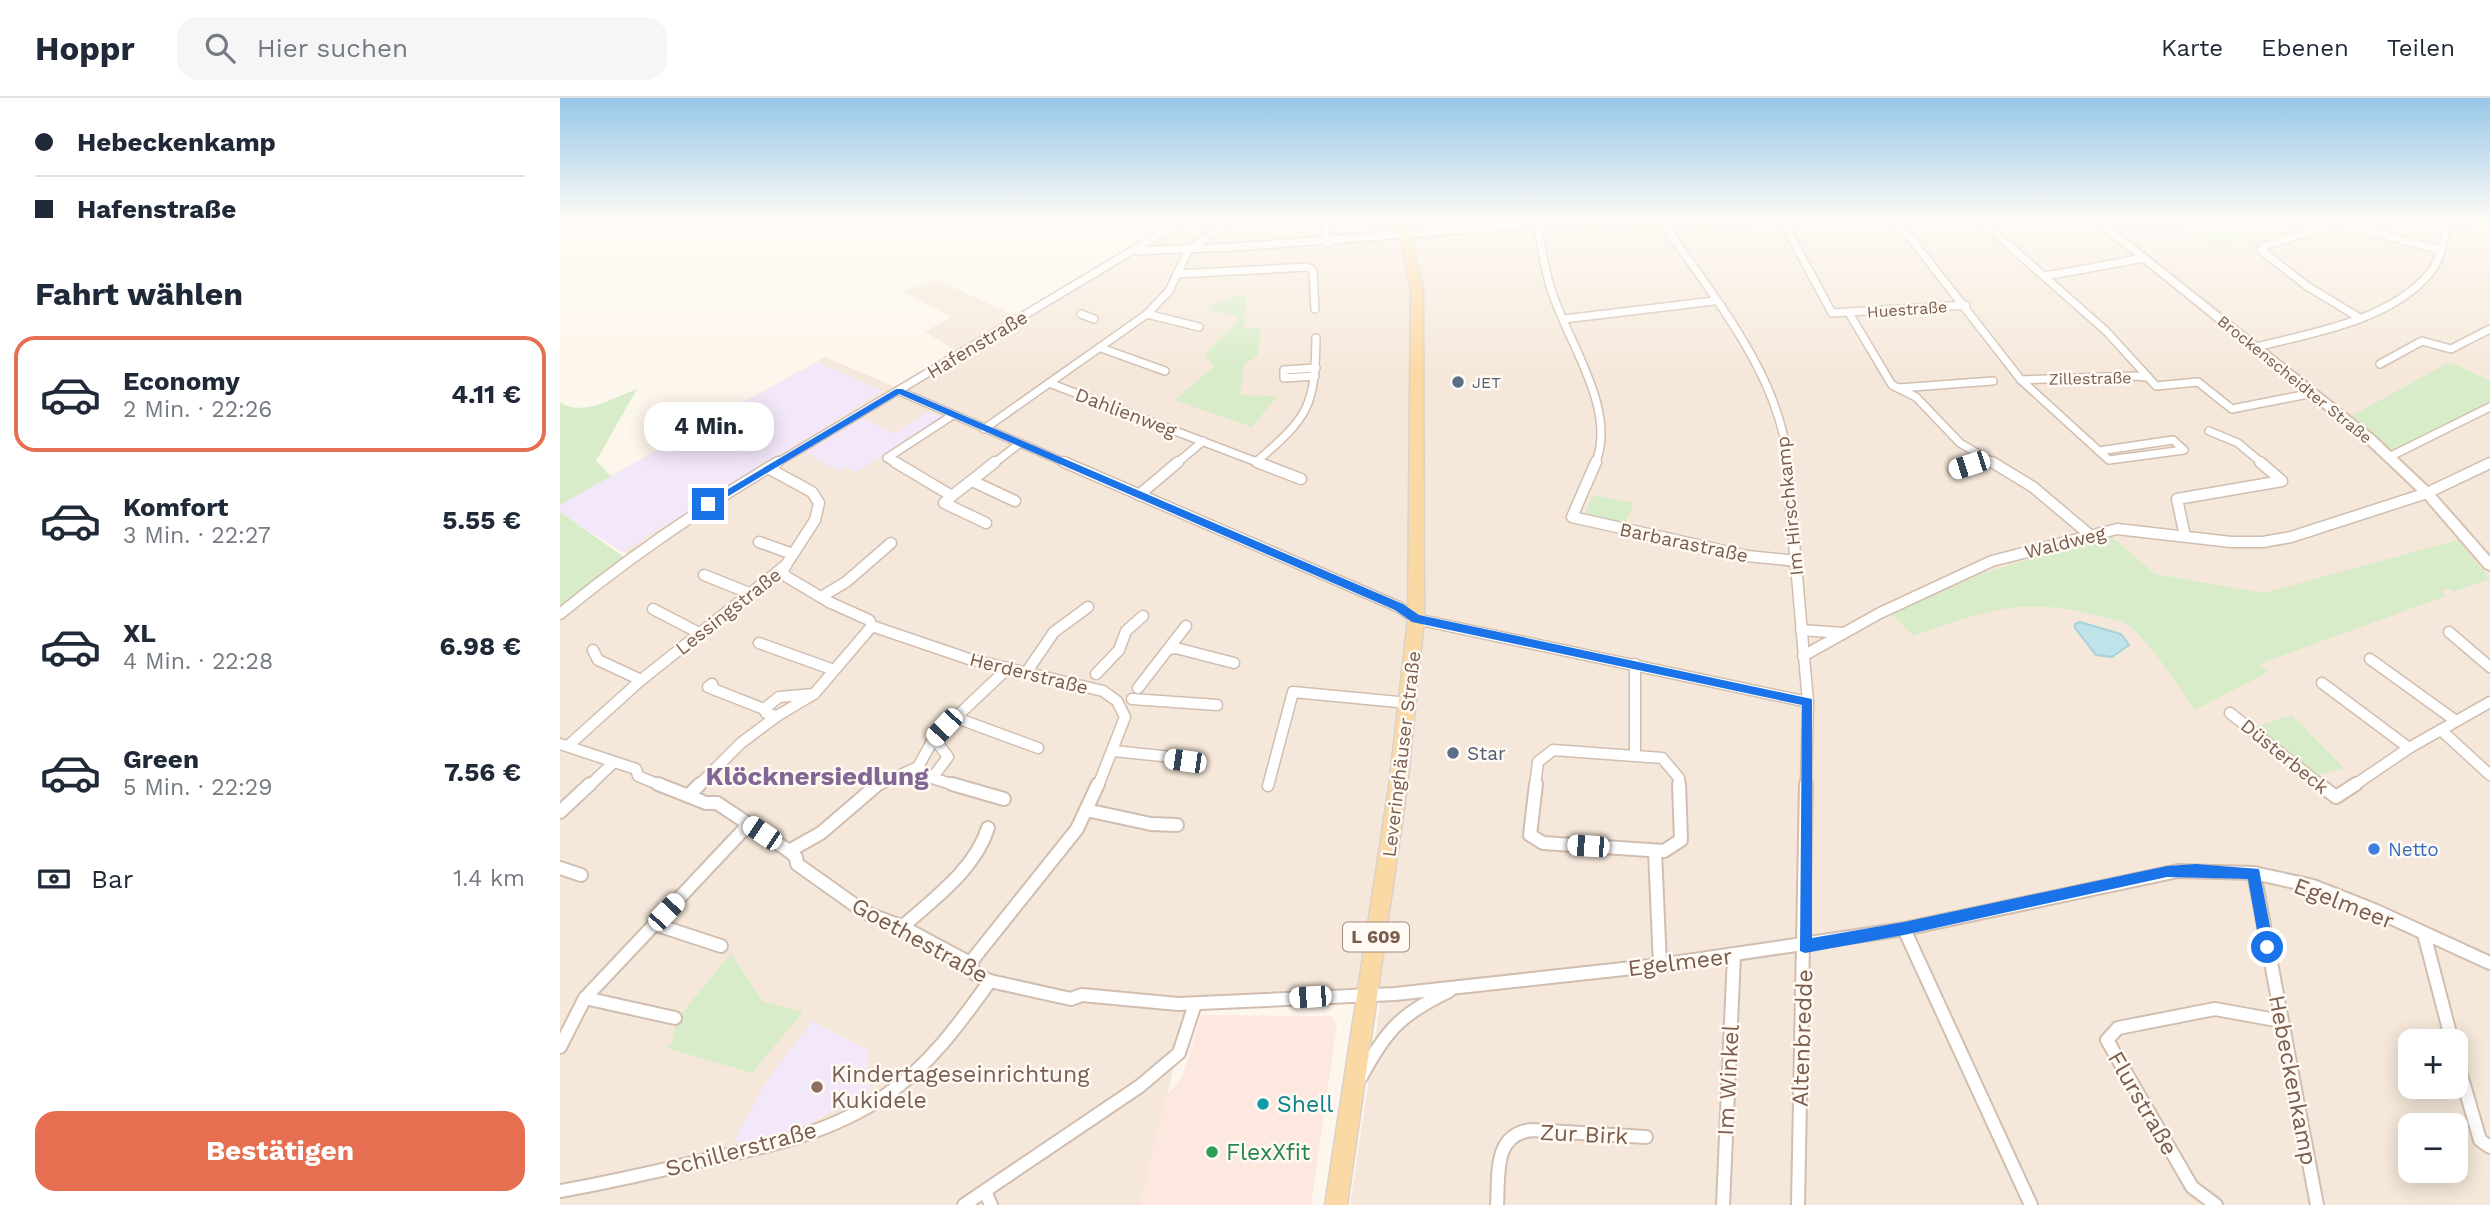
<!DOCTYPE html>
<html lang="de">
<head>
<meta charset="utf-8">
<style>
	body { margin:0; font-family:"Work Sans",sans-serif; background:#f6f6f7; color:#1f2937; height:100vh; display:flex; flex-direction:column; font-size:26px; white-space:nowrap }
	* { box-sizing:border-box; margin:0 }
	p { font-size:23px; color:#747a83 }
	.icon { flex:none; width:38px; height:38px; fill:none; stroke:currentColor; stroke-width:2; stroke-linecap:round; stroke-linejoin:round }
	.map { position:relative; flex:1; overflow:hidden }
	.panel { display:flex; flex-direction:column; background:#fff; width:560px }
	.panel>* { flex:none }
	.banner { display:grid; align-content:center; height:154px; padding:0 35px; background:#fff }
	.tools { position:absolute; left:1838px; top:931px; display:grid; gap:14px }
	.tools a { display:grid; place-items:center; width:70px; height:70px; border-radius:14px; background:#fff; box-shadow:0 4px 18px #0003; font-size:35px }
	.end { position:absolute; width:32px; height:32px; margin:-16px; border:9px solid #1a73e8; background:#fff; box-shadow:0 0 0 4px #fff }
	.from { border-radius:50% }
	.bubble { position:absolute; height:49px; border-radius:21px; background:#fff; box-shadow:0 4px 18px #0003; font-size:23px; font-weight:700; line-height:49px; text-align:center }
	.car { position:absolute; width:21px; height:42px; margin:-21px -10px; border-radius:9px; box-shadow:0 0 5px 2px #0007; background:linear-gradient(#fff 24%,#345 0 40%,#fff 0 76%,#345 0 86%,#fff 0) }
	.banner b { display:flex; align-items:center; gap:24px; height:66px; font-size:26px }
	.banner b+b { border-top:2px solid #e0e1e3 }
	.banner i { width:18px; height:18px; background:#1f2937 }
	ul { padding:0; list-style:none }
	li { display:flex; align-items:center; gap:21px; height:116px; margin:0 14px 10px; padding:0 21px; border:4px solid transparent; border-radius:21px }
	li div { flex:1 }
	li b { display:block; font-size:26px }
	li em { font-style:normal; font-weight:700 }
	li.active { border-color:#e76f51 }
	li>.icon { width:63px; height:63px; stroke-width:1.5 }
	h2 { padding:0 35px; font-size:32px; line-height:84px }
	.pay { display:flex; align-items:center; gap:18px; height:77px; padding:0 35px; font-size:26px }
	.pay p { margin-inline-start:auto }
	.button { display:flex; gap:14px; margin-top:auto; padding:14px 35px }
	.button a { flex:1; height:80px; border-radius:21px; background:#e76f51; color:#fff; font-size:28px; font-weight:700; line-height:80px; text-align:center }
	header { display:flex; align-items:center; gap:42px; box-sizing:border-box; height:98px; padding:0 35px; background:#fff; border-bottom:2px solid #e0e1e3 }
	header strong { font-size:33px }
	nav { display:flex; gap:38px; margin-inline-start:auto; font-size:24px }
	.search { width:490px; height:63px; background:#f6f6f7; display:flex; align-items:center; gap:18px; box-sizing:border-box; padding:0 24px; border-radius:21px; color:#747a83; font-size:26px }
	main { display:flex; flex:1; min-height:0 }
	.map>svg:first-child { display:block }
	.residential { fill:#f5e8da; fill-rule:evenodd }
	.commercial { fill:#fde8e0 }
	.education { fill:#f3e8fa }
	.green { fill:#d8ecc9 }
	.water { fill:#bfe3e8; stroke:#a5d3da; stroke-width:2 }
	.lines { fill:none; stroke-linecap:round; stroke-linejoin:round }
	.street-far2-casing { stroke:#d1beb0; stroke-width:10 }
	.street-far1-casing { stroke:#d1beb0; stroke-width:13 }
	.street-casing { stroke:#d1beb0; stroke-width:16 }
	.secondary-casing { stroke:#d6c0b0; stroke-width:4 }
	.primary-casing { stroke:#dad1cd; stroke-width:3 }
	.street-far2 { stroke:#fff; stroke-width:7 }
	.street-far1 { stroke:#fff; stroke-width:10 }
	.street { stroke:#fff; stroke-width:12 }
	.secondary { fill:#fff; fill-rule:evenodd }
	.primary { fill:#fbd9a5; fill-rule:evenodd }
	.route { fill:#1a73e8 }
	.service-dot { fill:#5c6f8a; stroke:#fffaf3; stroke-width:2.5 }
	.shop-dot { fill:#3f7fe0; stroke:#fffaf3; stroke-width:2.5 }
	.education-dot { fill:#8d6e63; stroke:#fffaf3; stroke-width:2.5 }
	.culture-dot { fill:#0f9aa8; stroke:#fffaf3; stroke-width:2.5 }
	.leisure-dot { fill:#2e9e5b; stroke:#fffaf3; stroke-width:2.5 }
	.labels { text-anchor:middle; stroke-width:5; stroke-linejoin:round; paint-order:stroke }
	.far-street-label { font-size:16px; fill:#7a5c4d; stroke:#fffaf3 }
	.far-service-label { font-size:16px; fill:#4e5e75; stroke:#fffaf3; text-anchor:start }
	.shield { fill:#fffaf3; stroke:#a28b7f; stroke-width:2 }
	.shield-label { font-size:18px; font-weight:bold; fill:#7a5c4d }
	.street-label { font-size:19px; fill:#7a5c4d; stroke:#fffaf3 }
	.service-label { font-size:19px; fill:#4e5e75; stroke:#fffaf3; text-anchor:start }
	.shop-label { font-size:19px; fill:#366cbe; stroke:#fffaf3; text-anchor:start }
	.near-street-label { font-size:23px; fill:#7a5c4d; stroke:#fffaf3 }
	.near-education-label { font-size:23px; fill:#785e54; stroke:#fffaf3; text-anchor:start }
	.near-culture-label { font-size:23px; fill:#0d838f; stroke:#fffaf3; text-anchor:start }
	.near-leisure-label { font-size:23px; fill:#27864d; stroke:#fffaf3; text-anchor:start }
	.district-label { font-size:26px; font-weight:bold; fill:#846695; stroke:#fffaf3 }
</style>
</head>
<body>
<header>
<strong>Hoppr</strong>
<div class="search"><svg class="icon" aria-label="search" viewBox="0 0 24 24"><circle cx="10" cy="10" r="6"/><path d="M15 15l6 6"/></svg>Hier suchen</div>
<nav><a>Karte</a><a>Ebenen</a><a>Teilen</a></nav>
</header>
<main>
<section class="panel">
<div class="banner">
<b><i class="from"></i>Hebeckenkamp</b>
<b><i></i>Hafenstraße</b>
</div>
<h2>Fahrt wählen</h2>
<ul>
<li class="active"><svg class="icon" aria-label="car" viewBox="0 0 24 24"><path d="M5 17H2v-5l4-1 3-4h7l3 4 3 1v5h-3M9 17h6M6 11h13"/><circle cx="7" cy="17" r="2"/><circle cx="17" cy="17" r="2"/></svg><div><b>Economy</b><p>2 Min. · 22:26</p></div><em>4.11 €</em></li>
<li><svg class="icon" aria-label="car" viewBox="0 0 24 24"><path d="M5 17H2v-5l4-1 3-4h7l3 4 3 1v5h-3M9 17h6M6 11h13"/><circle cx="7" cy="17" r="2"/><circle cx="17" cy="17" r="2"/></svg><div><b>Komfort</b><p>3 Min. · 22:27</p></div><em>5.55 €</em></li>
<li><svg class="icon" aria-label="car" viewBox="0 0 24 24"><path d="M5 17H2v-5l4-1 3-4h7l3 4 3 1v5h-3M9 17h6M6 11h13"/><circle cx="7" cy="17" r="2"/><circle cx="17" cy="17" r="2"/></svg><div><b>XL</b><p>4 Min. · 22:28</p></div><em>6.98 €</em></li>
<li><svg class="icon" aria-label="car" viewBox="0 0 24 24"><path d="M5 17H2v-5l4-1 3-4h7l3 4 3 1v5h-3M9 17h6M6 11h13"/><circle cx="7" cy="17" r="2"/><circle cx="17" cy="17" r="2"/></svg><div><b>Green</b><p>5 Min. · 22:29</p></div><em>7.56 €</em></li>
</ul>
<div class="pay"><svg class="icon" aria-label="cash" viewBox="0 0 24 24"><path d="M3 7h18v10H3z"/><circle cx="12" cy="12" r="2"/></svg>Bar<p>1.4 km</p></div>
<div class="button"><a>Bestätigen</a></div>
</section>
<div class="map">
<svg width="1930" height="1107" viewBox="0 0 1930 1107">
	<rect width="100%" height="100%" fill="#fdf6ec"/>
	<path class="residential" d="M619,120H1930V1107H790L821,900L629,908L580,1107H0V522L77,461L0,415V406L265,259L336,289L396,253L365,234L391,219L343,194L376,181L455,218ZM1850,943H1895V989H1850ZM1850,1027H1895V1073H1850Z"/>
	<polygon class="commercial" points="641,917 771,918 777,926 751,1107 580,1107 605,999 622,980"/>
	<g class="education">
		<polygon points="1542,120 1611,120 1636,135 1571,142"/>
		<polygon points="257,264 323,293 62,454 0,415 0,406"/>
		<polygon points="370,313 383,319 296,374 286,369 279,373 245,355 302,320 334,336"/>
		<polygon points="252,923 307,952 310,994 243,1028 179,1047 175,1041 206,984"/>
	</g>
	<g class="green">
		<polygon points="1680,134 1702,144 1698,147 1685,143 1652,147 1638,136"/>
		<polygon points="686,196 684,230 701,229 698,258 684,266 680,297 717,298 692,329 614,302 654,269 644,257 677,224 677,218 647,212 654,205"/>
		<polygon points="1890,264 1930,283 1930,306 1832,353 1791,318"/>
		<path d="M77,291L36,363L51,378L0,407V304C21,320 55,299 77,291Z"/>
		<polygon points="1033,397 1074,405 1064,428 1028,420 1025,414"/>
		<polygon points="0,414 64,459 0,511"/>
		<path d="M1550,437L1595,476L1703,495L1898,442L1930,481L1893,494L1889,491L1882,493L1886,498L1699,566L1708,574L1635,612C1615,584 1596,551 1569,528C1561,521 1545,520 1534,517C1461,498 1422,514 1353,538L1332,516L1426,474Z"/>
		<polygon points="1732,617 1784,670 1755,678 1694,629"/>
		<polygon points="171,855 202,903 243,914 192,975 107,950 113,943 115,924"/>
	</g>
	<polygon class="water" points="1520,524 1561,536 1569,547 1552,559 1536,557 1515,530 1515,526"/>
	<g class="lines">
		<defs>
			<g id="street-far2">
				<polyline points="764,120 768,145"/>
				<path d="M1100,120C1149,195 1220,274 1228,366"/>
				<polyline points="1221,120 1272,215 1406,207"/>
				<polyline points="1335,120 1461,282 1539,353"/>
				<polyline points="1418,120 1546,233 1588,279"/>
				<polyline points="1889,120 1930,134"/>
				<path d="M977,125C981,146 984,168 990,188C1005,241 1059,311 1035,366"/>
				<polyline points="573,153 674,149 1021,123 1346,120"/>
				<polyline points="618,176 748,169 753,173 755,211"/>
				<polyline points="1486,178 1584,160"/>
				<polyline points="1289,215 1332,287 1356,299 1400,345 1435,366"/>
				<polyline points="521,216 534,221"/>
				<polyline points="587,216 639,229"/>
				<polyline points="1798,219 1747,188 1702,153 1702,149 1772,126 1784,126 1880,152"/>
				<polyline points="1004,221 1154,203"/>
				<path d="M1696,249C1752,235 1829,223 1869,176C1882,161 1884,138 1889,120"/>
				<polyline points="541,250 605,273"/>
				<polyline points="1820,266 1862,243 1891,251 1930,231"/>
				<polyline points="755,278 724,280 724,272 756,270"/>
				<polyline points="1461,282 1575,278 1588,279 1596,288 1638,284 1672,311 1753,295"/>
				<polyline points="489,285 702,366"/>
				<polyline points="1339,290 1433,283"/>
				<polyline points="339,293 508,366"/>
				<polyline points="424,331 587,216 609,193 628,153 673,120"/>
				<polyline points="1649,333 1678,345 1703,366"/>
				<polygon points="1613,342 1624,352 1549,362 1539,353"/>
				<polyline points="1829,359 1930,309"/>
				<path d="M697,363C749,319 755,308 756,240"/>
				<polyline points="215,366 627,120"/>
				<polyline points="338,366 327,360 393,317"/>
				<polyline points="433,366 459,346"/>
				<polyline points="616,366 643,343"/>
				<polyline points="1411,366 1424,362"/>
				<polyline points="1928,366 1930,365"/>
			</g>
			<g id="street-far1">
				<polyline points="335,364 392,398 435,364"/>
				<polyline points="504,364 839,509 856,521 1248,604"/>
				<polyline points="697,364 741,381"/>
				<polyline points="1036,364 1012,419 1187,458 1237,463"/>
				<polyline points="1227,364 1248,604 1246,688"/>
				<polyline points="1432,364 1473,389 1530,437"/>
				<polyline points="1393,372 1417,364"/>
				<polyline points="412,383 455,403"/>
				<polyline points="579,397 618,364"/>
				<polyline points="392,398 384,405 426,425"/>
				<polyline points="1625,438 1617,401 1722,383 1700,364"/>
				<polyline points="199,444 230,455"/>
				<polyline points="226,467 222,474 227,479 269,504 309,522 312,528 409,561 543,593 557,603 565,619 538,688"/>
				<polyline points="144,477 189,495"/>
				<polyline points="261,499 286,484 331,445"/>
				<polyline points="93,511 139,535"/>
				<path d="M0,516C69,459 141,410 218,364"/>
				<polyline points="1241,532 1283,535"/>
				<polyline points="1889,534 1930,569"/>
				<polyline points="199,545 274,572"/>
				<polyline points="609,551 616,550 674,565"/>
				<polyline points="33,552 38,562 81,582"/>
				<polyline points="1243,558 1320,515 1432,463 1557,431 1671,444 1703,444 1731,439 1867,395 1930,365"/>
				<polyline points="1810,561 1896,623"/>
				<polyline points="1075,566 1075,656"/>
				<polyline points="466,575 494,534 528,509"/>
				<polyline points="536,576 559,552 566,533 583,518"/>
				<polyline points="1762,585 1849,650"/>
				<polyline points="152,586 148,589 204,611"/>
				<polyline points="578,590 626,528"/>
				<polygon points="254,596 217,618 206,615 204,611 219,599"/>
				<polyline points="254,596 312,528"/>
				<polyline points="572,601 657,607"/>
				<polyline points="1670,615 1762,688"/>
				<polyline points="394,619 478,650"/>
				<polyline points="1881,632 1930,677"/>
				<polygon points="374,640 388,659 372,680 358,669"/>
				<polyline points="374,640 448,570"/>
				<polyline points="0,646 76,671 78,678 102,688"/>
				<polyline points="9,647 81,582 226,467 255,422 259,405 252,394 208,370"/>
				<polyline points="554,653 640,662"/>
				<polyline points="372,680 398,688"/>
				<polyline points="29,688 54,664"/>
				<polyline points="138,688 181,645 217,618"/>
				<polyline points="316,688 358,669"/>
				<polyline points="708,688 733,594 849,605"/>
				<polyline points="975,688 978,664 993,652 1102,660 1119,680 1119,688"/>
				<polyline points="1793,688 1849,650 1930,604"/>
			</g>
			<g id="street">
				<polyline points="98,686 146,705 157,705 229,753 236,759 237,766 306,815 341,828 410,865 415,876 430,883 511,901 522,897 618,906 835,896 1100,867 1344,831 1618,773 1694,775 1753,788 1814,812 1930,865"/>
				<polyline points="392,686 444,701"/>
				<polyline points="976,686 970,737 983,745 1104,753 1121,742 1119,686"/>
				<polyline points="1759,686 1776,699 1796,686"/>
				<polyline points="130,696 140,686"/>
				<polyline points="526,712 591,726 617,727"/>
				<polyline points="0,714 30,686"/>
				<polyline points="229,753 261,735 318,686"/>
				<polyline points="1095,753 1100,867"/>
				<polyline points="0,770 21,777"/>
				<polyline points="1694,775 1757,1107"/>
				<polyline points="94,826 161,848"/>
				<path d="M341,830C373,801 414,773 428,730"/>
				<polyline points="1344,831 1471,1107"/>
				<polyline points="1864,836 1892,943"/>
				<polyline points="410,865 517,731 538,686"/>
				<polyline points="25,900 115,920"/>
				<polyline points="0,949 25,900 189,726"/>
				<polyline points="1895,956 1920,1042 1930,1049"/>
				<path d="M801,979C826,932 841,916 889,893"/>
				<path d="M0,1093C47,1085 94,1074 141,1063C205,1049 272,1035 326,997C369,968 400,925 430,883"/>
				<polyline points="425,1093 431,1107"/>
				<polyline points="404,1107 580,988 619,955 635,906"/>
				<path d="M937,1107C939,1076 933,1036 972,1032L1086,1039"/>
				<polyline points="1163,1107 1174,857"/>
				<polyline points="1238,1107 1246,686"/>
				<polyline points="1656,1107 1632,1089 1547,942 1558,930 1655,911 1721,923"/>
			</g>
			<polygon id="secondary" points="1529,120 1539,120 1814,338 1871,392 1930,459 1930,472 1925,470 1863,398 1806,344"/>
			<polygon id="primary" points="836,120 846,120 863,192 864,521 847,689 787,1107 765,1107 829,689 848,521 851,192"/>
		</defs>
		<use href="#street-far2" class="street-far2-casing"/>
		<use href="#street-far1" class="street-far1-casing"/>
		<use href="#street" class="street-casing"/>
		<use href="#secondary" class="secondary-casing"/>
		<use href="#primary" class="primary-casing"/>
		<use href="#street-far2" class="street-far2"/>
		<use href="#street-far1" class="street-far1"/>
		<use href="#street" class="street"/>
		<use href="#secondary" class="secondary"/>
		<use href="#primary" class="primary"/>
	</g>
	<linearGradient id="sky" x2="0" y2="1"><stop stop-color="#97c7e8"/><stop offset="0.44" stop-color="#fefbf6"/><stop offset="1" stop-color="#fefbf6" stop-opacity="0"/></linearGradient>
	<rect width="1930" height="275" fill="url(#sky)"/>
	<polygon class="route" points="336,291 342,291 843,506 859,517 1252,601 1252,840 1344,824 1607,768 1636,766 1699,771 1714,849 1707,856 1700,849 1688,781 1607,779 1344,837 1245,855 1240,853 1242,607 852,524 835,512 339,296 152,408 143,406"/>
	<g class="service-dot">
		<circle cx="898" cy="284" r="7"/>
		<circle cx="893" cy="655" r="7"/>
	</g>
	<circle class="shop-dot" cx="1814" cy="751" r="7"/>
	<circle class="education-dot" cx="257" cy="989" r="7"/>
	<circle class="culture-dot" cx="703" cy="1006" r="7"/>
	<circle class="leisure-dot" cx="652" cy="1054" r="7"/>
	<g class="labels">
		<g class="far-street-label">
			<text transform="translate(1347 211) rotate(-4)" y="6">Huestraße</text>
			<text transform="translate(1530 280) rotate(-1)" y="6">Zillestraße</text>
			<text transform="translate(1735 281) rotate(39)" y="6">Brockenscheidter Straße</text>
		</g>
		<g class="far-service-label">
			<text x="912" y="290">JET</text>
		</g>
		<rect class="shield" x="783" y="824.5" width="66" height="29" rx="5"/>
		<g class="shield-label">
			<text x="816" y="845">L 609</text>
		</g>
		<g class="street-label">
			<text transform="translate(417 246) rotate(-31)" y="7">Hafenstraße</text>
			<text transform="translate(566 314) rotate(21)" y="7">Dahlienweg</text>
			<text transform="translate(1229 408) rotate(-96)" y="7">Im Hirschkamp</text>
			<text transform="translate(1124 444) rotate(12)" y="7">Barbarastraße</text>
			<text transform="translate(1505 444) rotate(-14)" y="7">Waldweg</text>
			<text transform="translate(168 513) rotate(-38)" y="7">Lessingstraße</text>
			<text transform="translate(469 575) rotate(14)" y="7">Herderstraße</text>
			<text transform="translate(841 656) rotate(-83)" y="7">Leveringhäuser Straße</text>
			<text transform="translate(1725 658) rotate(39)" y="7">Düsterbeck</text>
		</g>
		<g class="service-label">
			<text x="907" y="662">Star</text>
		</g>
		<g class="shop-label">
			<text x="1828" y="758">Netto</text>
		</g>
		<g class="near-street-label">
			<text transform="translate(1784 805) rotate(21)" y="8">Egelmeer</text>
			<text transform="translate(360 842) rotate(29)" y="8">Goethestraße</text>
			<text transform="translate(1120 864) rotate(-7)" y="8">Egelmeer</text>
			<text transform="translate(1242 940) rotate(-88)" y="8">Altenbredde</text>
			<text transform="translate(1168 982) rotate(-87)" y="8">Im Winkel</text>
			<text transform="translate(1733 982) rotate(79)" y="8">Hebeckenkamp</text>
			<text transform="translate(1583 1005) rotate(60)" y="8">Flurstraße</text>
			<text transform="translate(1024 1036) rotate(3)" y="8">Zur Birk</text>
			<text transform="translate(181 1051) rotate(-15)" y="8">Schillerstraße</text>
		</g>
		<g class="near-education-label">
			<text x="271" y="984">Kindertageseinrichtung<tspan x="271" dy="26">Kukidele</tspan></text>
		</g>
		<g class="near-culture-label">
			<text x="717" y="1014">Shell</text>
		</g>
		<g class="near-leisure-label">
			<text x="666" y="1062">FlexXfit</text>
		</g>
		<g class="district-label">
			<text x="257" y="687">Klöcknersiedlung</text>
		</g>
	</g>
</svg>
<div class="tools">
<a>+</a>
<a>−</a>
</div>
<i class="end from" style="left:1707px;top:849px"></i>
<i class="end" style="left:148px;top:406px"></i>
<div class="bubble" style="left:84px;top:304px;width:130px">4 Min.</div>
<i class="car" style="left:1409px;top:367px;rotate:252deg"></i>
<i class="car" style="left:384px;top:629px;rotate:223deg"></i>
<i class="car" style="left:625px;top:663px;rotate:278deg"></i>
<i class="car" style="left:202px;top:735px;rotate:304deg"></i>
<i class="car" style="left:1028px;top:748px;rotate:274deg"></i>
<i class="car" style="left:106px;top:814px;rotate:43deg"></i>
<i class="car" style="left:750px;top:899px;rotate:266deg"></i>
</div>
</main>
</body>
</html>
